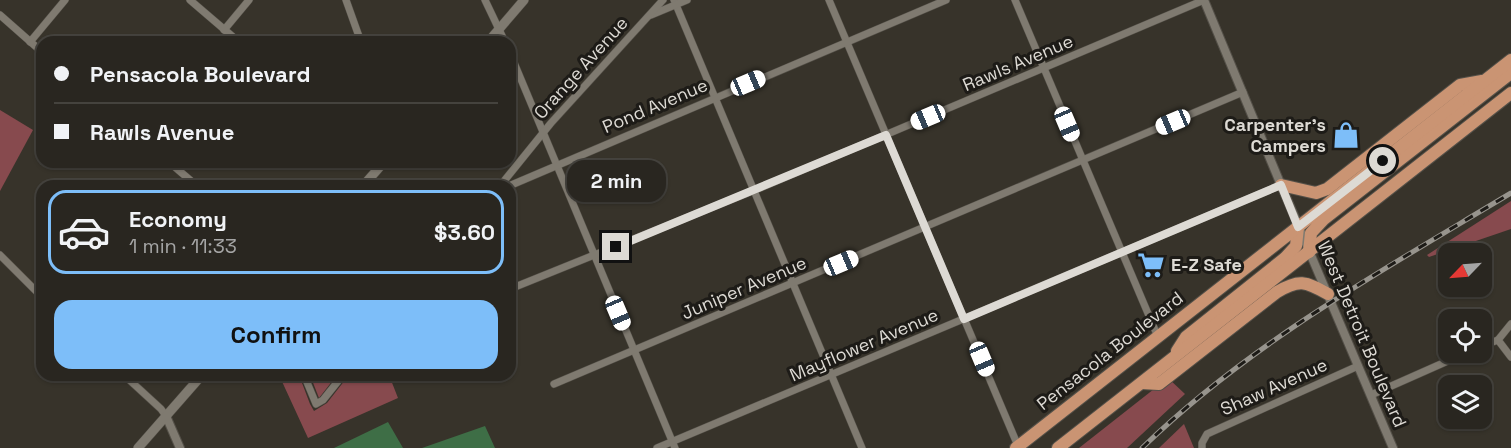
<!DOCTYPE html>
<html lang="en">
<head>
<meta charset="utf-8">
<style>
	body { margin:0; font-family:"Space Grotesk",sans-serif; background:#35322d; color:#f1f3f6; height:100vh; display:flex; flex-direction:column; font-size:22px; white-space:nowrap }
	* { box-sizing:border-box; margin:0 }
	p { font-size:20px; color:#a5a5a5 }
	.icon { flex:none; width:33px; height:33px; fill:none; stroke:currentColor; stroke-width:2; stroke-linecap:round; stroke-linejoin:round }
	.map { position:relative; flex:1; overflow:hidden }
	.sheet { position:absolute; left:36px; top:180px; width:480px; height:201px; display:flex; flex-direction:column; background:#292620; border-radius:18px; box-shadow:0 2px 4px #0004,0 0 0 2px #45433e }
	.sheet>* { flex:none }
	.banner { position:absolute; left:36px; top:36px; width:480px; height:132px; border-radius:18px; box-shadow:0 2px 4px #0004,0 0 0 2px #45433e; display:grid; align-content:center; height:132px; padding:0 18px; background:#292620 }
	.needle { width:39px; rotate:245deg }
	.tools { position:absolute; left:1438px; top:243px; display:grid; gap:12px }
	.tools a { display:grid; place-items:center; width:54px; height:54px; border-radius:12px; background:#292620; box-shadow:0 2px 4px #0004,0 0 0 2px #45433e; font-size:30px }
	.end { position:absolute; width:27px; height:27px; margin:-14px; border:8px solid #dddad4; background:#111; box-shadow:0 0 0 3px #111 }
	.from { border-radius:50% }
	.bubble { position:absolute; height:42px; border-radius:18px; background:#292620; box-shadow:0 2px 4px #0004,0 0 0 2px #45433e; font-size:20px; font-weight:700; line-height:42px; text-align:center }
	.car { position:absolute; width:18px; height:36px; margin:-18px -9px; border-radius:8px; box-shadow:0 0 4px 2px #0007; background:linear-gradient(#fff 24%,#345 0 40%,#fff 0 76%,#345 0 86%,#fff 0) }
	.banner b { display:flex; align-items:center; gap:21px; height:57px; font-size:22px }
	.banner b+b { border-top:2px solid #45433e }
	.banner i { width:15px; height:15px; background:#f1f3f6 }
	ul { padding:10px 0 0; list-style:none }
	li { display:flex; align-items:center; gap:18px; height:84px; margin:0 12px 9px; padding:0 6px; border:3px solid transparent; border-radius:18px }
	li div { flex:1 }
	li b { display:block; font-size:22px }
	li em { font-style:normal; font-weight:700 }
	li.selected { border-color:#7dbef9 }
	li>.icon { width:54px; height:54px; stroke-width:1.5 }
	.primary-button { display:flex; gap:12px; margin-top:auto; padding:12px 18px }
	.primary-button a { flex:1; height:69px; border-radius:18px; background:#7dbef9; color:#111; font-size:24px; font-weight:700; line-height:69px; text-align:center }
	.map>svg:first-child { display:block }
	.forest { fill:#874a4e }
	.water { fill:#3e6e46 }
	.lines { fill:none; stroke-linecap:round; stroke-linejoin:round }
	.minor-casing { stroke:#545048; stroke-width:8 }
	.tertiary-casing { stroke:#545048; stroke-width:10 }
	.secondary-casing { stroke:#545048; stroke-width:10 }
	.trunk-casing { stroke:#545048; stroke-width:14 }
	.minor { stroke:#7f7a70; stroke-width:7 }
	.tertiary { stroke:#7f7a70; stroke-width:8 }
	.secondary { stroke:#7f7a70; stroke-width:9 }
	.trunk { stroke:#ca9473; stroke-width:12 }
	.rail-casing { stroke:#97948d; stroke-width:5 }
	.rail { stroke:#1d1b17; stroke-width:3; stroke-dasharray:9; stroke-linecap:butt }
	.route { stroke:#dddad4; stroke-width:8 }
	.labels { text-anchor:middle; stroke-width:6; stroke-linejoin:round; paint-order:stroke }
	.street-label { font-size:18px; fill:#dddad4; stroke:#1d1b17 }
	.poi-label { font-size:18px; font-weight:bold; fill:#dddad4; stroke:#1d1b17; text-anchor:end }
</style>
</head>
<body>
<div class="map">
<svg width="1511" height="448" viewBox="0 0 1511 448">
	<rect width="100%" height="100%" fill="#37332a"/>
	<g class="forest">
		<polygon points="0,110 33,130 0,191"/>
		<polygon points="1511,201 1511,229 1429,257 1427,255"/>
		<polygon points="279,375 299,375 310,404 314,411 327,403 349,375 389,375 398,398 308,438"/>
		<polygon points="310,375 337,375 319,398"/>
		<polygon points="1168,378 1185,394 1127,448 1079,448"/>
		<polygon points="1184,424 1194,448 1159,448"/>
	</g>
	<g class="water">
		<polygon points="388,422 403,448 334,448"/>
		<polygon points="485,426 495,448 422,448"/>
	</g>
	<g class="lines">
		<defs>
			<g id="minor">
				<polyline points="190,0 239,42"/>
				<polyline points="346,0 361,42"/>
				<polyline points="485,0 505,42"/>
				<polyline points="674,0 862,448"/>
				<polyline points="829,0 1018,446"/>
				<polyline points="1015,0 1158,337"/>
				<polyline points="0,15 42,52"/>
				<polyline points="651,15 687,0"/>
				<polyline points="224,30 249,0"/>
				<polyline points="30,42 65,0"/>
				<polyline points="510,53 675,448"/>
				<polyline points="169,162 197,186"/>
				<polyline points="500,186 551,123 663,0"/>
				<polyline points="509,186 946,0"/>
				<polyline points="0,255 42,297"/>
				<polyline points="510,289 760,188 1204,0"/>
				<polyline points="1511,324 1498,340 1511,357"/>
				<polyline points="1482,346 1498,340"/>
				<polyline points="124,375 161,409 166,416"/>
				<polyline points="304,375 316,404 323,400 343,375"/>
				<polyline points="554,384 1243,92"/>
				<polyline points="1371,395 1468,352"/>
				<polyline points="657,448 1281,185"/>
				<polyline points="1202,448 1202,443 1207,434 1358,366"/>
			</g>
			<g id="tertiary">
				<polyline points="1204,0 1281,185 1393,448"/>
				<polyline points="166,416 180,448"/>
			</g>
			<g id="secondary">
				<polyline points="488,42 524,0"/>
				<polyline points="363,186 384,162"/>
				<polyline points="138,448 202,375"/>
			</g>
			<g id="trunk">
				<polyline points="1281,185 1316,193 1327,189 1460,85 1482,81"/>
				<polyline points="1309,252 1311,233 1324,219 1511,73"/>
				<polyline points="1177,351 1186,337 1285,258 1296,246 1298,227"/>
				<path d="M1142,383L1159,384L1277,292C1299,279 1305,281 1328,294"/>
				<polyline points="1016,448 1511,60"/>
				<polyline points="1058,448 1511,93"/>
			</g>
		</defs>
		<use href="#minor" class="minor-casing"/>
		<use href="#tertiary" class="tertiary-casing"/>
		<use href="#secondary" class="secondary-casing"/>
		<use href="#trunk" class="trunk-casing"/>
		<use href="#minor" class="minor"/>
		<use href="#tertiary" class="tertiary"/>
		<use href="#secondary" class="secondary"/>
		<use href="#trunk" class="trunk"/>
		<defs>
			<path id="rail" d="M1142,448C1250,343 1383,270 1511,193"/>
		</defs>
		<use href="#rail" class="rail-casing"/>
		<use href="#rail" class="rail"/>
	</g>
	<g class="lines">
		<polyline class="route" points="616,247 886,135 964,319 1281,185 1298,227 1383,161"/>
	</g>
	<defs>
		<symbol id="shop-bare" viewBox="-9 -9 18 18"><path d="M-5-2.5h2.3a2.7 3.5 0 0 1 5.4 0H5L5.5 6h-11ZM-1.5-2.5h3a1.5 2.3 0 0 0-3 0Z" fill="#7dbef9" stroke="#1d1b17" stroke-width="2.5" paint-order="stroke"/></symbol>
		<symbol id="supermarket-bare" viewBox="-9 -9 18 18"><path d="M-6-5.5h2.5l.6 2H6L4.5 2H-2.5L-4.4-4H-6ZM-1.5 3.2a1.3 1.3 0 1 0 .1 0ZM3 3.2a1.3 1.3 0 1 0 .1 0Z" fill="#7dbef9" stroke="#1d1b17" stroke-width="2.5" paint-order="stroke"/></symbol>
	</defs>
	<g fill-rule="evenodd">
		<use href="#shop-bare" x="1327" y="116" width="38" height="38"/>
		<use href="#supermarket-bare" x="1132" y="246" width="38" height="38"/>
	</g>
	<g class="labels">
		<g class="street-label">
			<text transform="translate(1018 63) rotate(-23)" y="6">Rawls Avenue</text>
			<text transform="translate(581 68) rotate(-48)" y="6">Orange Avenue</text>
			<text transform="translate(655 106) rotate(-23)" y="6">Pond Avenue</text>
			<text transform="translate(744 288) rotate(-23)" y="6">Juniper Avenue</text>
			<text transform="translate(1362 334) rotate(67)" y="6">West Detroit Boulevard</text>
			<text transform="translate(864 345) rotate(-23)" y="6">Mayflower Avenue</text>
			<text transform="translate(1110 351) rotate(-38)" y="6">Pensacola Boulevard</text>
			<text transform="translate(1274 387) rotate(-24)" y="6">Shaw Avenue</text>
		</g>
		<g class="poi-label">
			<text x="1326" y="131">Carpenter's<tspan x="1326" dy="21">Campers</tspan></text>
			<text x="1171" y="271" text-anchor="start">E-Z Safe</text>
		</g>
	</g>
</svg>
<div class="tools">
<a><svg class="needle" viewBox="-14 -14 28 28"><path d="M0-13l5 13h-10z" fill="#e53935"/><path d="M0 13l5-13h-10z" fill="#a5a5a5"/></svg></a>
<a><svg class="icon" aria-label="locate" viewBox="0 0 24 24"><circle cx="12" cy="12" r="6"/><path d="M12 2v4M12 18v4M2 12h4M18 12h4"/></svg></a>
<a><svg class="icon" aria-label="layers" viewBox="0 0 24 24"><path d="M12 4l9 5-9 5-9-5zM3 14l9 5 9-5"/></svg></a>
</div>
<i class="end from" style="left:1383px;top:161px"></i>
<i class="end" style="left:616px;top:247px"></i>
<div class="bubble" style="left:567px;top:160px;width:99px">2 min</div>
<i class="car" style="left:748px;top:83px;rotate:67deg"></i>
<i class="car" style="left:928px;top:117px;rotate:247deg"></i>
<i class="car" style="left:1173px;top:122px;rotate:247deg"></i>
<i class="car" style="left:1067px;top:124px;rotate:157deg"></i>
<i class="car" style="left:841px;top:263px;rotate:67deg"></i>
<i class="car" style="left:618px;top:313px;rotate:157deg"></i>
<i class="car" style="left:982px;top:359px;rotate:157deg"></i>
<div class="banner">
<b><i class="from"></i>Pensacola Boulevard</b>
<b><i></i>Rawls Avenue</b>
</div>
<section class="sheet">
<ul>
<li class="selected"><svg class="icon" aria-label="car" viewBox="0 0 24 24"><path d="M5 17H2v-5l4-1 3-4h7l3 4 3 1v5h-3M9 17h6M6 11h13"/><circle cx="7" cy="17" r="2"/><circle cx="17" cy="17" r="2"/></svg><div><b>Economy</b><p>1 min · 11:33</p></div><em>$3.60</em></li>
</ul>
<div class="primary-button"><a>Confirm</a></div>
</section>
</div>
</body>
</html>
